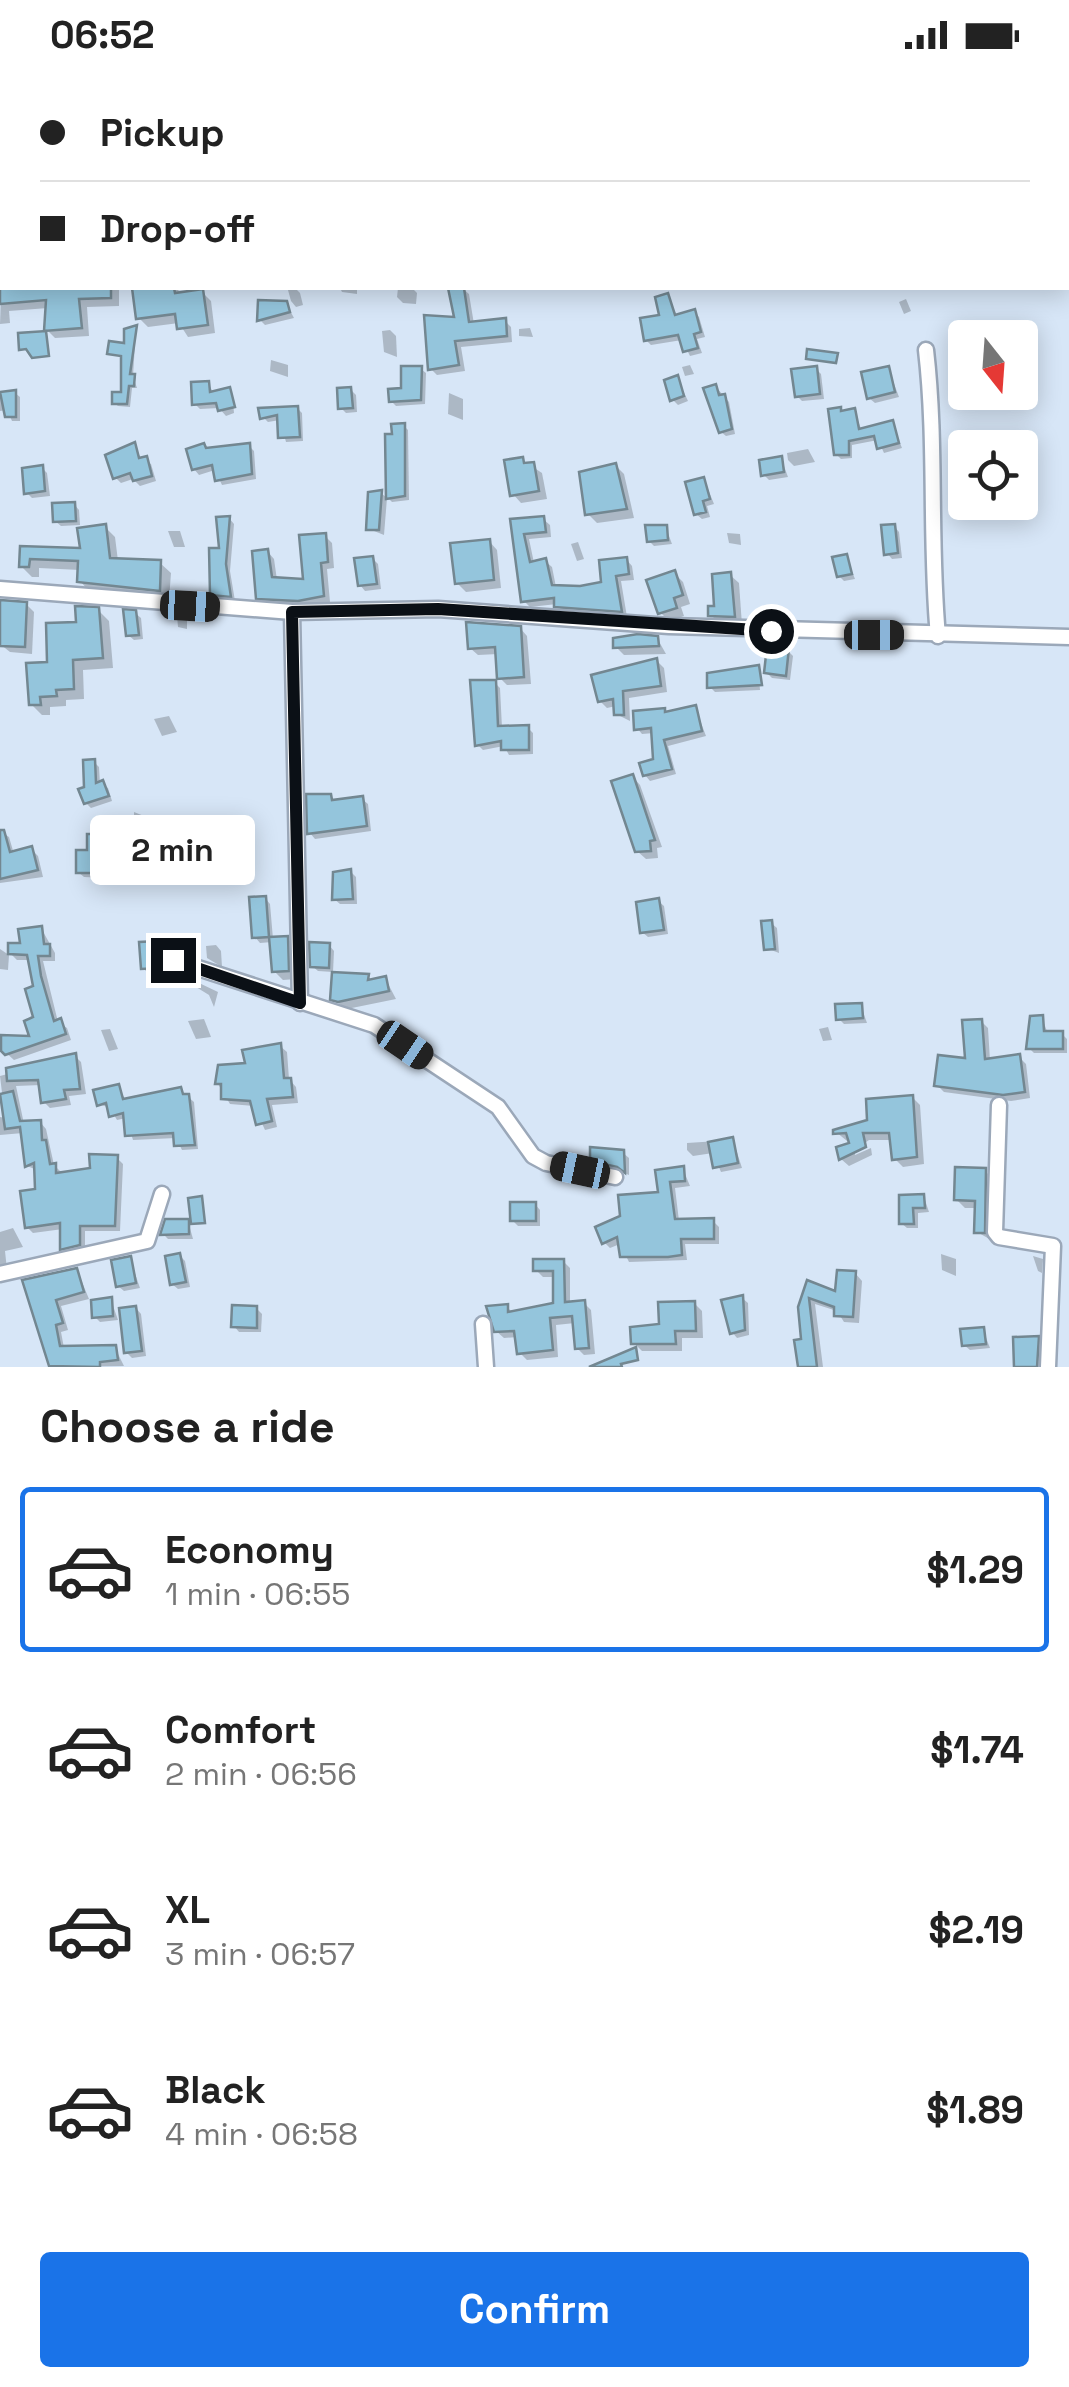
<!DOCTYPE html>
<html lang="en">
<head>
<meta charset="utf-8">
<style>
	body { margin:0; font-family:"Space Grotesk",sans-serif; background:#f6f6f6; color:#222; height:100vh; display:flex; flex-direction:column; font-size:38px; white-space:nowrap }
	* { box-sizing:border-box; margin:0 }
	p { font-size:32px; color:#767676 }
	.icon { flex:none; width:55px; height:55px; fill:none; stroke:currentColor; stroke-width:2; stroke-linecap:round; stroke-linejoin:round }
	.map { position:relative; height:1297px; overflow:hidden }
	.sheet { display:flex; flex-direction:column; background:#fff; flex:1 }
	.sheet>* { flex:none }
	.hud { position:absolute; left:0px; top:0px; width:1070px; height:220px; box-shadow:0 5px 25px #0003; display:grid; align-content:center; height:220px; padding:0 40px; background:#fff }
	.needle { width:65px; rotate:163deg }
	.buttons { position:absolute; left:948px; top:250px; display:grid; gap:20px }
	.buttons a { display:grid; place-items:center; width:90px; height:90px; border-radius:10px; background:#fff; box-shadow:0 5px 25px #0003; font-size:50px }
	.end { position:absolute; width:45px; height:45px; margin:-22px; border:12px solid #0b1016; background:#fff; box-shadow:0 0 0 5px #fff }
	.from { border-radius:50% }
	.bubble { position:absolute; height:70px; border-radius:10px; background:#fff; box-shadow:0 5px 25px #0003; font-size:32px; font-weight:700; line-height:70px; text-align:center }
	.car { position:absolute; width:30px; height:60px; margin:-30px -15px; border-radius:12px; box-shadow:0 0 8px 2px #0007; background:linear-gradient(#222 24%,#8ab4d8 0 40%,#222 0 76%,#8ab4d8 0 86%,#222 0) }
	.hud b { display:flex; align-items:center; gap:35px; height:95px; font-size:38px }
	.hud b+b { border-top:2px solid #e0e0e0 }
	.hud i { width:25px; height:25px; background:#222 }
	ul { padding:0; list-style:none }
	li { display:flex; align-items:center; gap:30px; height:165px; margin:0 20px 15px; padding:0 20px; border:5px solid transparent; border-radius:10px }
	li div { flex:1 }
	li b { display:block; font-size:38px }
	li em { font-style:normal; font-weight:700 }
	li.selected { border-color:#1a73e8 }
	li>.icon { width:90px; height:90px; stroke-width:1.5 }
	h2 { padding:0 40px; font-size:45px; line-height:120px }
	.action { display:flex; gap:20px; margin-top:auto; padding:20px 40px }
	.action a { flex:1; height:115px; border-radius:10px; background:#1a73e8; color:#fff; font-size:40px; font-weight:700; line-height:115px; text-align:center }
	.status { display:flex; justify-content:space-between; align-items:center; height:70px; padding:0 50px; background:#fff; direction:ltr }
	.status svg { height:28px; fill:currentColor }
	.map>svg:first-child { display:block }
	.shadow { fill:#0003 }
	.building { fill:#94c5dc; stroke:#738791; stroke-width:2.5 }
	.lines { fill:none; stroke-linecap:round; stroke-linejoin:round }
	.minor-casing { stroke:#9ba8b9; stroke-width:19 }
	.minor { stroke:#fff; stroke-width:14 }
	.route { stroke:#0b1016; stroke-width:12 }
</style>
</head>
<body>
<div class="status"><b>06:52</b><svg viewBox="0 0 49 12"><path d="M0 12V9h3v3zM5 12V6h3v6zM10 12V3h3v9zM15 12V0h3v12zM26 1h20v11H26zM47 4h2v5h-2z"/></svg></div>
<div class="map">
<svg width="1069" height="1297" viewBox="0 0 1069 1297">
	<rect width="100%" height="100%" fill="#d7e6f7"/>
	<g class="shadow">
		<polygon points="276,0 299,0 300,2 277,2"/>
		<rect x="336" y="0" width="36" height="2"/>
		<polygon points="594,0 626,0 626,2 595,2"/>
		<rect x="0" y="79" width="2" height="24"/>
		<polygon points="1069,128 1069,182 1068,182 1068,128"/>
		<polygon points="2,201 2,218 132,218 119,220 119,236 87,237 89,266 55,268 47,260 48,238 9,241 10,253 0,254"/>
		<polygon points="135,218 177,218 181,225 202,222 211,231 215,263 188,267 179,253 148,257 139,248"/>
		<polygon points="295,218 300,223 303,235 296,237 291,231 288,220"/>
		<polygon points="340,218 357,218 357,224 342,222"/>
		<polygon points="398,218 412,218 417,223 416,234 403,233 397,227"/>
		<polygon points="462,218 469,224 474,254 505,251 511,257 512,272 461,277 465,301 437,305 431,299 457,250 451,220"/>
		<polygon points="668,226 677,246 694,242 699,247 705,267 697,269 702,283 690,286 682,270 651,275 646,270 663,247"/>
		<polygon points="906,229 911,241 904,244 899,232"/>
		<polygon points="286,233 294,248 265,255 260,250"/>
		<polygon points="136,258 133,306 137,318 132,318 130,337 118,336 114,333 123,325 124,288 110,283 127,276"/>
		<polygon points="530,258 533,267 519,266 519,259"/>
		<polygon points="390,260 396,266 397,287 384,282 382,261"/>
		<polygon points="271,290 288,295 288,307 270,301"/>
		<polygon points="690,295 694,304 685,306 682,297"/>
		<polygon points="888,298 899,327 875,333 869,328"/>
		<polygon points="421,299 426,303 425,334 396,336 391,331"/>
		<polygon points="816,299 821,304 824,329 802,331 797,326"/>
		<polygon points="677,308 688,331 678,335 672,329"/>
		<polygon points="208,313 214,324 229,319 232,322 234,343 226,346 219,338 200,339 195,334"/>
		<polygon points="716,317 729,332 735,364 726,366 721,362"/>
		<polygon points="350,319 356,325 357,342 346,343 341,338"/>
		<polygon points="15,323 20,327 20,351 12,351 7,340 0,341 0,324"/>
		<polygon points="449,323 463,329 463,350 448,344"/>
		<polygon points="297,338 302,343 303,371 286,372 280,350 268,352 263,347"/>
		<polygon points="854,341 862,361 892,353 902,378 884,383 878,370 852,375 852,388 841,389 836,384"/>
		<polygon points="404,356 408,360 409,430 392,432 388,428 395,367"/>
		<polygon points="134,375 142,390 151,394 156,411 140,416 133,409 121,413 115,407"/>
		<polygon points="249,376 254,381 256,409 222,415 215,400 199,405 194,399"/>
		<polygon points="808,379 815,392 794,396 788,390 787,383"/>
		<polygon points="781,388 788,407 769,410 764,405"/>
		<polygon points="522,390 542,403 547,429 521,433 513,424"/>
		<polygon points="615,395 624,404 634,448 597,453 588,444"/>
		<polygon points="42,398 47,403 50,426 32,428 27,423"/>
		<polygon points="704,409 714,434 707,436 710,447 702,449 696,444"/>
		<polygon points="381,423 387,428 384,465 369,459"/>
		<polygon points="74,434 79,440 80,455 61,456 55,451"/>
		<polygon points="229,448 234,454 230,501 235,531 218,529 212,524"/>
		<polygon points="543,449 550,455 551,467 529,469 534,493 545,491 552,497 556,517 604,515 626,489 632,496 634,510 621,511 627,547 563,542 557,534 530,537 523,530 512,451"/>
		<polygon points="894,456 899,462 902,488 892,489 887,483"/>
		<polygon points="105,457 115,467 118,491 160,493 171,503 169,530 90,522 80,511 80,500 39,498 39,507 32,507 21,496 22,478 82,481"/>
		<polygon points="666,458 672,474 654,476 649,471"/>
		<polygon points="168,461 180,461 185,477 174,477"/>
		<polygon points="727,463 740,464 741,475 729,473"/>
		<polygon points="325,466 332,473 334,498 327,499 330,532 306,537 266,535 259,527 267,481 274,489 277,510 306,511"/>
		<polygon points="489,471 497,480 501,518 466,522 457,513"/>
		<polygon points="578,472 584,489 577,491 571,474"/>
		<polygon points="846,486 855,509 844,511 839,506"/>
		<polygon points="372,488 378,494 381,519 365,521 360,515"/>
		<polygon points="674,503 683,512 690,534 681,537 684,546 669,551 660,542"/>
		<polygon points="730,505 739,513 742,555 720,554 711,545"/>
		<polygon points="0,531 26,534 34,542 32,584 10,582 0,574"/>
		<polygon points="98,540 109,551 113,598 83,600 84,629 66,630 66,636 50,637 50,645 42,645 31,634 50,594 78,554"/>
		<polygon points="135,543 141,548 143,569 134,570 128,565"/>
		<polygon points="177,546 187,549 187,559 178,557"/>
		<polygon points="520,558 527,566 531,614 507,615 500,608 498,584 478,585 470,578"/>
		<polygon points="657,568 666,584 624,585 616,577"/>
		<polygon points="788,581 793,586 790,610 772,608 767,603"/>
		<polygon points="657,591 664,598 667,622 629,628 630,651 616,644 616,636 607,638 600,631"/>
		<polygon points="758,598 760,620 715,622 710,617"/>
		<polygon points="495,613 500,618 502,658 528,658 533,663 533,684 509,685 504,676 483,680 478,675"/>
		<polygon points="695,637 706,666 668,676 676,704 650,711 645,705 656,691 654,663 642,664 637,658"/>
		<polygon points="169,646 177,662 162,666 154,649"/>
		<polygon points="94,692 99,697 100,714 108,718 112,731 91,738 86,733"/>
		<polygon points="632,706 640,715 662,777 657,778 658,788 646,789 637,781"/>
		<polygon points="330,726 337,732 362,729 368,734 371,761 315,769 310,763"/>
		<polygon points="134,742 149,748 149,762 134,756"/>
		<polygon points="0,761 9,767 14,784 31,779 38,786 43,807 0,813"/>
		<polygon points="100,766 106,772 105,808 84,807 78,802"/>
		<polygon points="192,767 200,775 246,767 252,773 253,793 201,798 202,807 161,809 155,802"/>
		<polygon points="351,802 356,807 357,834 340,834 334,829"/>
		<polygon points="265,828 270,834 273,869 287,868 296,877 296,909 283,910 274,901 272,872 260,873 255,867"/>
		<polygon points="658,831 664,836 668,864 648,867 642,862"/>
		<polygon points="771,853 777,858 779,883 766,878"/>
		<polygon points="41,858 55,883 55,891 43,891 58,952 67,958 71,970 14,990 3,980 32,969 36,918 30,890 17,890 10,883"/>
		<polygon points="157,873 162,879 163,902 148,903 143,898"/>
		<polygon points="216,875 221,881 222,897 207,888 206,876"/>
		<polygon points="329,875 334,881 333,902 318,901 312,896"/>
		<polygon points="0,879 9,885 8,900 0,899"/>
		<polygon points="367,907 372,911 385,908 396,929 347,939 332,929"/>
		<polygon points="197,912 218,922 214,937 209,925 196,917"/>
		<polygon points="861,936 867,953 844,954 839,949"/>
		<polygon points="1042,948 1048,964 1062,964 1067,969 1067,983 1034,983 1029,978"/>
		<polygon points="204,949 211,967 196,969 188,951"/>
		<polygon points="981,951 988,958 990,991 1019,987 1026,994 1030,1028 1011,1031 944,1022 937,1015 968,990"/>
		<polygon points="828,957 832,970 823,971 819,959"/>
		<polygon points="110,959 118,979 109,981 101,960"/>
		<polygon points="280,976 287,982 289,1009 296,1017 298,1033 272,1035 277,1057 265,1060 254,1036 230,1034 218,1014"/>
		<polygon points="75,986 81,992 86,1024 69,1026 71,1035 50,1038 44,1032 41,1015 16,1016 24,1054 40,1052 46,1059 54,1095 61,1102 92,1100 117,1088 123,1094 120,1161 85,1161 85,1181 69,1185 63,1179 63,1159 33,1163 27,1157 38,1121 37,1100 27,1096 23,1063 0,1065 0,1047 5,1048 0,1006"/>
		<polygon points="118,1016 126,1031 180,1020 194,1032 198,1079 182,1080 176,1068 133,1070 126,1048 117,1050 110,1038 99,1034"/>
		<polygon points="912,1027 920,1035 924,1094 903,1097 895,1089 892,1070 869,1070 855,1080 855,1085 871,1078 872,1085 849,1096 841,1089 839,1079 852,1075 836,1062 869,1052"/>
		<polygon points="733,1070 742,1098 721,1102 713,1083 693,1086 687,1080 687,1073"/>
		<polygon points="623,1083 629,1088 629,1105 592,1090"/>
		<polygon points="683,1099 690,1116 675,1118 679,1151 713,1151 719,1157 719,1174 685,1174 687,1190 629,1192 620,1174 610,1178 604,1172 623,1148 660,1124 658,1102"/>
		<polygon points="985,1101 994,1110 993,1171 977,1162 978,1138 965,1138 956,1129"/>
		<polygon points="924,1127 929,1142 918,1143 918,1158 907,1158 901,1153 901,1128"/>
		<polygon points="535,1134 540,1140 540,1156 518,1156 512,1150"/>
		<polygon points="188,1151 193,1169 168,1169 163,1164"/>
		<polygon points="13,1158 23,1177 5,1181 7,1200 0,1205 0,1162"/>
		<polygon points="941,1184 956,1189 956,1206 942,1200"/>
		<polygon points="179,1185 185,1191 190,1217 178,1219 172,1214"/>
		<polygon points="1033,1186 1043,1189 1042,1203 1038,1201"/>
		<polygon points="130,1189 140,1218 124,1221 118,1216"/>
		<polygon points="563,1191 570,1198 570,1234 584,1233 591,1240 595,1284 584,1285 577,1278 575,1253 556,1255 558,1287 527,1290 520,1283 518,1267 504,1268 496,1261 507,1237 513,1243 555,1235 555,1207 543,1207 536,1200"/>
		<polygon points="77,1200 89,1229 61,1236 68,1260 61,1262 64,1278 115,1278 124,1296 54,1297 44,1283 25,1212"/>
		<polygon points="855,1203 862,1211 859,1253 844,1252 837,1241 815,1234 823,1297 801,1297 809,1213 838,1224"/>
		<polygon points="742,1228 748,1233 749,1265 737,1268 732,1262"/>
		<polygon points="111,1230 118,1250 100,1252 95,1247"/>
		<polygon points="694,1233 702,1241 703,1268 682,1268 682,1281 642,1281 634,1273"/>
		<polygon points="136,1238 141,1244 146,1286 132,1288 126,1282"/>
		<polygon points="256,1238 262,1244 261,1262 239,1262 234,1256"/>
		<polygon points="983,1260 990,1278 970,1280 964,1275"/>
		<polygon points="1038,1269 1043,1274 1042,1297 1018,1297"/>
	</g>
	<g class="building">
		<polygon points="0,218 111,218 111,228 79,229 82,258 44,261 46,230 0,234"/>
		<polygon points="132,218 174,218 175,223 203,219 208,255 177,259 175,244 136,249"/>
		<polygon points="448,218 464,218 469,252 506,248 507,266 455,271 459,295 428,300 424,245 454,247"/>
		<polygon points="668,223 675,245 695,239 701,262 694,264 698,278 683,282 678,265 644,271 640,248 659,245 655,227"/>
		<polygon points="258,230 287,231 290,242 257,251"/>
		<polygon points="137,255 130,304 135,304 134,316 129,316 127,334 112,334 112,322 121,322 121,286 107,284 109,271 124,273 124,259"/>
		<polygon points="46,261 49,286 32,288 26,279 19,280 18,263"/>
		<polygon points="807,279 838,283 836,293 806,289"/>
		<polygon points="401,296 422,296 421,330 389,332 388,319 401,318"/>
		<polygon points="817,296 820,324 795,327 791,299"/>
		<polygon points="889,296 895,322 867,329 861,302"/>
		<polygon points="678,305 684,326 670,331 664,310"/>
		<polygon points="209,311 210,322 230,317 235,337 218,341 216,333 192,335 191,312"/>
		<polygon points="716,314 719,325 725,324 732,359 719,363 703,318"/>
		<polygon points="351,317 353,338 338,339 337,318"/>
		<polygon points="16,320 16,347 5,347 0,322"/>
		<polygon points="298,336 300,367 278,368 277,345 260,349 258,338"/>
		<polygon points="841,337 841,341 855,338 859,359 893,350 899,373 877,379 874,366 849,371 849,385 834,385 828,339"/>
		<polygon points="405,353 405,426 386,429 385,364 392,364 391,354"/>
		<polygon points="135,372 139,388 147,386 152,406 133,411 130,403 113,409 105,385"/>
		<polygon points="204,373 206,378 250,373 252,404 215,411 212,395 192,400 186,379"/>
		<polygon points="782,386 784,402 761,406 759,390"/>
		<polygon points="523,387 524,393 534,392 539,421 510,426 504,390"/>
		<polygon points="616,393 627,439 585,445 579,402"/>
		<polygon points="43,395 45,421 24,424 22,398"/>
		<polygon points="704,407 710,429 703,431 706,442 694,445 685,412"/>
		<polygon points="382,420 379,460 366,460 368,422"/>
		<polygon points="75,432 76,451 53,452 52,433"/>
		<polygon points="230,446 226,494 231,527 210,525 209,478 219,478 216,447"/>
		<polygon points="544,446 546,462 524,464 530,492 546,488 552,515 580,516 601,512 599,490 627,487 629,504 616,506 622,542 554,537 554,528 521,532 510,449"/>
		<polygon points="106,454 110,488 161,490 160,521 77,512 78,491 30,489 29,497 19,497 20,476 80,478 77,458"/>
		<polygon points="895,454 898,483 884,485 881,455"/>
		<polygon points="645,455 667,455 668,470 647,472"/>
		<polygon points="326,463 328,492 321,493 324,526 298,531 256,529 252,481 268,479 272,507 303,509 299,465"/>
		<polygon points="490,469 494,510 455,514 450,473"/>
		<polygon points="847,484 852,504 837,507 832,487"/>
		<polygon points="373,486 377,514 358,516 354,488"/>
		<polygon points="675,500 683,525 674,528 677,538 658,544 646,510"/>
		<polygon points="731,502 735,547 708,546 708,536 714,536 712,504"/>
		<polygon points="0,530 27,532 25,577 0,576"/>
		<polygon points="75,536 99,537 103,588 73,590 74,619 56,620 57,626 40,627 41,635 29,635 26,593 47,592 46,553 76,552"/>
		<polygon points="123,539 136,540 139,565 126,566"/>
		<polygon points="466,552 521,556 524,607 497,609 495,577 468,579"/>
		<polygon points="638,564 658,566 659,576 613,578 613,568"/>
		<polygon points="767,576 789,578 786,606 764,603"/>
		<polygon points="657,588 661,616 623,621 624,645 614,645 613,629 598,632 591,605"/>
		<polygon points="759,595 762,615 707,618 707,603"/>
		<polygon points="470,610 496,610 498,656 529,655 529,680 501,680 501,671 475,676"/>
		<polygon points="696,635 702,661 664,670 672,699 643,706 639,693 653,689 651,658 634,660 633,641 665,638 665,642"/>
		<polygon points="95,689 96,713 103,710 109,726 84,734 78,719 84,717 83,690"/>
		<polygon points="633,704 655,770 650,771 651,781 635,782 611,711"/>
		<polygon points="306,724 331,724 332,730 363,726 367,756 307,764"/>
		<polygon points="0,760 4,760 10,782 32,776 38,800 0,809"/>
		<polygon points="87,764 101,764 101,803 76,803 76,780 87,780"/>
		<polygon points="247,764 248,788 196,792 196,802 153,804 149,765 193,765 194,774"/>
		<polygon points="351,799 353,829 332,830 333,802"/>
		<polygon points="266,826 269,867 252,868 249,827"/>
		<polygon points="659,828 664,860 640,863 636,832"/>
		<polygon points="772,850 775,879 764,880 761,851"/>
		<polygon points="42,856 44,874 50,874 50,886 38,886 41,906 54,951 61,948 66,964 5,985 1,981 1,965 29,966 24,951 33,947 25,919 33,916 27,885 8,884 8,873 20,873 18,859"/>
		<polygon points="288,866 289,901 272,902 269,867"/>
		<polygon points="158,871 159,898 141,899 139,872"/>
		<polygon points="309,872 330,873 329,898 310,897"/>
		<polygon points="332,902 369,904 368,910 386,906 389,921 338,932 330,930"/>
		<polygon points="862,933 863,948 836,950 835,934"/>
		<polygon points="1043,945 1044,961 1063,961 1063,979 1026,979 1030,946"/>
		<polygon points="982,949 985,989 1020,984 1025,1022 1003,1025 934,1016 938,985 965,988 962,950"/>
		<polygon points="281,973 284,1008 291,1008 293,1027 267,1029 272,1051 256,1055 250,1031 221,1029 221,1014 215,1014 218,995 245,993 242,980"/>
		<polygon points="76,983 80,1019 64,1020 66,1029 41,1033 38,1010 7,1011 6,998"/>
		<polygon points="119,1014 123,1029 181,1017 183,1024 189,1024 195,1075 174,1076 173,1063 125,1066 123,1043 109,1047 106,1033 97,1036 93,1020"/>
		<polygon points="13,1021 20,1051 41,1050 42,1070 46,1070 50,1094 56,1093 56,1103 90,1098 89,1084 118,1085 115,1156 80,1156 80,1175 60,1180 60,1153 25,1158 20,1121 35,1119 34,1093 25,1097 20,1057 5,1059 0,1024"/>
		<polygon points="913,1025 917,1087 892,1090 889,1063 863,1063 866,1077 839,1090 836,1077 849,1073 846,1063 833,1064 833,1060 867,1050 866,1029"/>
		<polygon points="733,1067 738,1093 713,1098 708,1072"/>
		<polygon points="590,1077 624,1080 625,1103 617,1097 590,1091"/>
		<polygon points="684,1096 685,1111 670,1112 675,1149 714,1148 714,1169 681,1169 682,1185 668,1187 620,1187 617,1167 602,1174 595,1157 620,1146 618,1125 658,1122 655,1100"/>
		<polygon points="955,1097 986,1098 985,1163 974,1163 975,1131 954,1130"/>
		<polygon points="924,1124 925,1138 913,1138 914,1154 899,1154 899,1125"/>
		<polygon points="202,1126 205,1153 191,1154 188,1128"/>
		<rect x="510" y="1132" width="26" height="19"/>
		<polygon points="165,1149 189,1149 189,1164 160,1165"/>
		<polygon points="180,1183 186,1212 170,1215 165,1186"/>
		<polygon points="131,1186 136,1213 116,1217 111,1190"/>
		<polygon points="533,1189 564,1189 565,1232 585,1230 589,1278 575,1279 572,1246 550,1248 553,1280 517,1284 514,1261 494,1262 486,1236 508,1234 508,1242 553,1233 553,1201 533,1201"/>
		<polygon points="77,1198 84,1222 56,1230 63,1253 56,1255 60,1276 116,1275 118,1290 100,1292 100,1297 49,1296 22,1210"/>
		<polygon points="837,1200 856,1201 853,1247 834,1246 834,1237 809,1228 817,1297 798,1297 794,1270 801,1269 798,1237 807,1210 835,1221"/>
		<polygon points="743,1225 745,1260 730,1264 721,1230"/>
		<polygon points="112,1227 113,1246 92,1248 91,1230"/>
		<polygon points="695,1231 696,1261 675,1261 676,1274 631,1274 630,1257 659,1254 658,1232"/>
		<polygon points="232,1235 257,1236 257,1258 231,1257"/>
		<polygon points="136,1236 142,1281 124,1283 119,1238"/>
		<polygon points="984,1257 986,1274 962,1276 960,1259"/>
		<polygon points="1039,1266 1037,1297 1014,1297 1013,1267"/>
		<polygon points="636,1277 638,1290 621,1294 622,1297 589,1297"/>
	</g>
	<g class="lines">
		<defs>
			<g id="minor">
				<polyline points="460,0 504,0"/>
				<path d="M926,280C937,375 929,471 938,566"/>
				<polyline points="0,519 292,542 438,539 669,556 1069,567"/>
				<polyline points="292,542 300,933"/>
				<polyline points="173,890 374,955 498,1037 533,1086 546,1093 615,1107"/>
				<polyline points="999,1035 995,1162 999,1167 1053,1176 1048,1297"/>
				<polyline points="0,1204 147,1171 162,1124"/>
				<polyline points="483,1254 486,1297"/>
			</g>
		</defs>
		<use href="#minor" class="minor-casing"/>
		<use href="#minor" class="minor"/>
	</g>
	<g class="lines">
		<polyline class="route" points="173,890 300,933 292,542 438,539 771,561"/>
	</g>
</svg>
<div class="buttons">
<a><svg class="needle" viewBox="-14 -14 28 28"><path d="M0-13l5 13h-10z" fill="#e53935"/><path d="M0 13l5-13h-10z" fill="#767676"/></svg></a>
<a><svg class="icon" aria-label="locate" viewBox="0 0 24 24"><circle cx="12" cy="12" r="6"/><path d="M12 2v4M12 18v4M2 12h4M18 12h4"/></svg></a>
</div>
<i class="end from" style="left:771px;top:561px"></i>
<i class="end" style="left:173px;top:890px"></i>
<div class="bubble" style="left:90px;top:745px;width:165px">2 min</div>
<i class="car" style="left:190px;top:536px;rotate:93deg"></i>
<i class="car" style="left:874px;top:565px;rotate:90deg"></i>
<i class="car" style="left:405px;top:975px;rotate:124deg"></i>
<i class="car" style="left:580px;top:1100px;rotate:282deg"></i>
<div class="hud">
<b><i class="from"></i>Pickup</b>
<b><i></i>Drop-off</b>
</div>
</div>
<section class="sheet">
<h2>Choose a ride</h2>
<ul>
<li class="selected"><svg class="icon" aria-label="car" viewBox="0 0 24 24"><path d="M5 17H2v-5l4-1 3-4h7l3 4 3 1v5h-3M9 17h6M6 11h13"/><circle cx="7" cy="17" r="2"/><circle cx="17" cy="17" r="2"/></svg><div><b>Economy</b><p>1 min · 06:55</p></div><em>$1.29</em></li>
<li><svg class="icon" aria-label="car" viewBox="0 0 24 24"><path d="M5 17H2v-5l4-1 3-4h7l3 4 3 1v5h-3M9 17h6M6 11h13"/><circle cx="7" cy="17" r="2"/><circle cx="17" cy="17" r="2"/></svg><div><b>Comfort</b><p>2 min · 06:56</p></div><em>$1.74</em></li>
<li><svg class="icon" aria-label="car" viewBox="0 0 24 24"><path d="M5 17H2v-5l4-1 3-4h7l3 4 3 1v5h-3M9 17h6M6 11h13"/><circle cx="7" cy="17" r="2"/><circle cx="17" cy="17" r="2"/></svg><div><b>XL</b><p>3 min · 06:57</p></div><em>$2.19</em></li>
<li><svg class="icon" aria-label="car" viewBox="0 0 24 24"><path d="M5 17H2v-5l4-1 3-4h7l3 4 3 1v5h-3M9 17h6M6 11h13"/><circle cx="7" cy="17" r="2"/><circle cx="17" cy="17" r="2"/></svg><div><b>Black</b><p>4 min · 06:58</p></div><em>$1.89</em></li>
</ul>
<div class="action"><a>Confirm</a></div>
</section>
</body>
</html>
